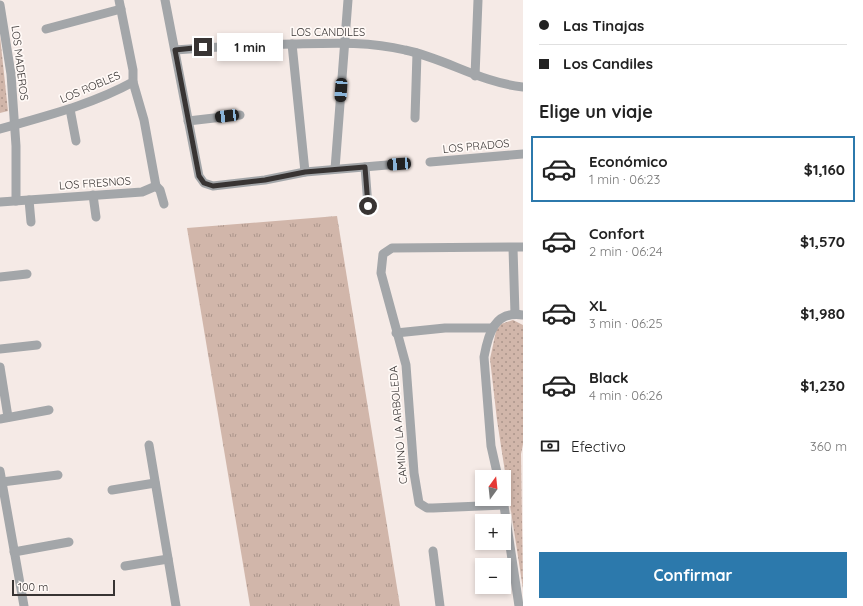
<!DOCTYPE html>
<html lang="es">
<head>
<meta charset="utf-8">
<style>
	body { margin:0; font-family:Quicksand,sans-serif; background:#f2f2f2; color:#222; height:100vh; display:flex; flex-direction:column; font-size:15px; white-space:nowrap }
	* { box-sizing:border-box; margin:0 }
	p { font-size:13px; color:#767676 }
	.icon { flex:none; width:22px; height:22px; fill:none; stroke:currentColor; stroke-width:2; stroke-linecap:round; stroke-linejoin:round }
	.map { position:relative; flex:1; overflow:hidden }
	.details { display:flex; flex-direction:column; background:#fff; width:340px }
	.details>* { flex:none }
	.guide { display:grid; align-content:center; height:88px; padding:0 16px; background:#fff }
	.needle { width:26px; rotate:15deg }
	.tools { position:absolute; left:475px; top:470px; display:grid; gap:8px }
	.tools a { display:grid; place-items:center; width:36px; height:36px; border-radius:0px; background:#fff; box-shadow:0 2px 6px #0003; font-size:20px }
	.scale { position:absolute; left:12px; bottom:10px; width:103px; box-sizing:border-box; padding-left:4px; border:2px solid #383433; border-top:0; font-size:11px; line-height:14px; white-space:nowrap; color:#383433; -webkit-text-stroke:3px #fff9f6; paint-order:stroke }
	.end { position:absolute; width:18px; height:18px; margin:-9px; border:5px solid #383433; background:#fff; box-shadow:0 0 0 2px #fff }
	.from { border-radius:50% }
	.bubble { position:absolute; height:28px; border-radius:0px; background:#fff; box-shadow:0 2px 6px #0003; font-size:13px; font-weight:700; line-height:28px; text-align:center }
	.car { position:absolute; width:12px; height:24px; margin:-12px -6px; border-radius:5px; box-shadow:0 0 3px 1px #0007; background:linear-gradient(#222 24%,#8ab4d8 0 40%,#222 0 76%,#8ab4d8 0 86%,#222 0) }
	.guide b { display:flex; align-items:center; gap:14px; height:38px; font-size:15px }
	.guide b+b { border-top:1px solid #e0e0e0 }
	.guide i { width:10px; height:10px; background:#222 }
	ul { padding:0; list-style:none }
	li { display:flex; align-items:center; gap:12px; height:66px; margin:0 8px 6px; padding:0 8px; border:2px solid transparent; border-radius:0px }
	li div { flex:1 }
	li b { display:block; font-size:15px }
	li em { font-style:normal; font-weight:700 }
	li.active { border-color:#2c79ac }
	li>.icon { width:36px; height:36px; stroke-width:1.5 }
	h2 { padding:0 16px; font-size:18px; line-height:48px }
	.pay { display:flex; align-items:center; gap:10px; height:44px; padding:0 16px; font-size:15px }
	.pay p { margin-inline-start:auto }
	.primary-button { display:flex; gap:8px; margin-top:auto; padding:8px 16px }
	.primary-button a { flex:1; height:46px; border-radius:0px; background:#2c79ac; color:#fff; font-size:16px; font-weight:700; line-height:46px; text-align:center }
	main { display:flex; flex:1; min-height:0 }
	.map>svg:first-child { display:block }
	.grass { fill:url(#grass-tufts) }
	.park { fill:url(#park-dots) }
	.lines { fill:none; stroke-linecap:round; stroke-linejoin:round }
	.minor { stroke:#a3a6a9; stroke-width:9 }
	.route { stroke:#383433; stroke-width:5 }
	.labels { text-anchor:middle; stroke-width:3.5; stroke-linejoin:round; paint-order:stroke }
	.street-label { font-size:11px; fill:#383433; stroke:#fff9f6 }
</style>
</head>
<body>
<main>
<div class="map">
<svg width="523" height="606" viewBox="0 0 523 606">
	<defs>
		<pattern id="grass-tufts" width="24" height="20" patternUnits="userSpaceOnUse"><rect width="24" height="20" fill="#d1b6aa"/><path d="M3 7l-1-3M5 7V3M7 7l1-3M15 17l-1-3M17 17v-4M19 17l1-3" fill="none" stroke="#ab958b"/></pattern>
		<pattern id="park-dots" width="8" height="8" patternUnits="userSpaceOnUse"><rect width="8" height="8" fill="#d1b6aa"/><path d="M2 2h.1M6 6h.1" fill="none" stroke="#ab958b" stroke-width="1.8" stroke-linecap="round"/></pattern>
	</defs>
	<rect width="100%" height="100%" fill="#f5eae6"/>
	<polygon class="grass" points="337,216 400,606 250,606 187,228"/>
	<g class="park">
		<polygon points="0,36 8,111 0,113"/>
		<polygon points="513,320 523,325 523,444 521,454 523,589 497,420 490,359 496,331 501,324"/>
	</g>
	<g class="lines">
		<g class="minor">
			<polyline points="165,0 199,176 204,183 213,186 265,180 305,172 399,164"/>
			<polyline points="0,5 11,74 16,146 16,201"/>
			<polyline points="46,29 121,9"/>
			<polyline points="292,44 305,172"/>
			<path d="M175,50C214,47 253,45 293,44C331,43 368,41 405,50C447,59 479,82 523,87"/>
			<polyline points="475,76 478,0"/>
			<polyline points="70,109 76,141"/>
			<polyline points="415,118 417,53"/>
			<polyline points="188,121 240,115"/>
			<path d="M0,129C45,116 91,105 133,82V70L119,0"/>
			<polyline points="430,162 523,154"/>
			<polyline points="365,167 368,206"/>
			<polyline points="335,169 348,0"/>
			<polyline points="156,186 160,190 164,204"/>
			<polyline points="93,195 96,217"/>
			<polyline points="29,200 31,222"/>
			<polyline points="0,202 142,192 156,186 144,120 133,82"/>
			<polyline points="513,248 515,314"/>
			<polyline points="0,277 27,274"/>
			<polyline points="396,333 445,328 493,328"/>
			<polyline points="0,349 37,345"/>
			<polyline points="0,367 8,417"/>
			<polyline points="0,419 49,410"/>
			<polyline points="149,445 176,606"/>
			<polyline points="0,471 24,606"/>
			<path d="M498,477L491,446L484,357C488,335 494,310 523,315"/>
			<polyline points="2,482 58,475"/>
			<polyline points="112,490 155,483"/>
			<polyline points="503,499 519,606"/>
			<polyline points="504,505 433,508 427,508 419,503 414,473 406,365 381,273 383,254 392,248 523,247"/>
			<polyline points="433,551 440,606"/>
			<polyline points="14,552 69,542"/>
			<polyline points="125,566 168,559"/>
		</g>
	</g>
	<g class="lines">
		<polyline class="route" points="203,47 175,50 199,176 204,183 213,186 265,180 305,172 365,167 368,206"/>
	</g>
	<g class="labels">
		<g class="street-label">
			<text x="328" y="36">LOS CANDILES</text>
			<text transform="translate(20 63) rotate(83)" y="4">LOS MADEROS</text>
			<text transform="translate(90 87) rotate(-23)" y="4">LOS ROBLES</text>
			<text transform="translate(476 146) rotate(-5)" y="4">LOS PRADOS</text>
			<text transform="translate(95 183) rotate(-4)" y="4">LOS FRESNOS</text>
			<text transform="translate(398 425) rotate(-95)" y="4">CAMINO LA ARBOLEDA</text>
		</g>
	</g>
</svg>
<div class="tools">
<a><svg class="needle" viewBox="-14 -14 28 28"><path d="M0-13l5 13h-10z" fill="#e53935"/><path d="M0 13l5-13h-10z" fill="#767676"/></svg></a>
<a>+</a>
<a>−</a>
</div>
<div class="scale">100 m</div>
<i class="end from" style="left:368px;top:206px"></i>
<i class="end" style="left:203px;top:47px"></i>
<div class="bubble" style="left:217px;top:33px;width:66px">1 min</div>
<i class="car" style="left:341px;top:90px;rotate:184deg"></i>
<i class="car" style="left:227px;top:116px;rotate:263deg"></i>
<i class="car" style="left:399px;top:164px;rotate:266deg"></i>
</div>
<section class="details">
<div class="guide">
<b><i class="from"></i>Las Tinajas</b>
<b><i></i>Los Candiles</b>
</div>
<h2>Elige un viaje</h2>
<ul>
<li class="active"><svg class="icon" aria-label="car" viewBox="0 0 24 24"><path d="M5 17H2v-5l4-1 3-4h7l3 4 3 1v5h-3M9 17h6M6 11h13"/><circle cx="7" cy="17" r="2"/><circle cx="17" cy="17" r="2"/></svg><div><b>Económico</b><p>1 min · 06:23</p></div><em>$1,160</em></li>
<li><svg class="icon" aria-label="car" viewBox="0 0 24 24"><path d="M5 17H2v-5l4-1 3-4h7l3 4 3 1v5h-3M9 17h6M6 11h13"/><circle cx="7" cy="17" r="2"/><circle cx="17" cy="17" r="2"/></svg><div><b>Confort</b><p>2 min · 06:24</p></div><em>$1,570</em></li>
<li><svg class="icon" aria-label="car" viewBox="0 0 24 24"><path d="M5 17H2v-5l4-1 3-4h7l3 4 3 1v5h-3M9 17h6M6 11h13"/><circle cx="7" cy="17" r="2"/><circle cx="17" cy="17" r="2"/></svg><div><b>XL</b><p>3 min · 06:25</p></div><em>$1,980</em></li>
<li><svg class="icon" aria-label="car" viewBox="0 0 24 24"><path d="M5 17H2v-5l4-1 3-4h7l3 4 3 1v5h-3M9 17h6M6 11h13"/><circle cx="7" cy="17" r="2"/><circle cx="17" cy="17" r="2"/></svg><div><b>Black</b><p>4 min · 06:26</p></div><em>$1,230</em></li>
</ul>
<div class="pay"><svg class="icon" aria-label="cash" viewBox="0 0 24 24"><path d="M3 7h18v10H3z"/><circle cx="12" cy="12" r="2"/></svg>Efectivo<p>360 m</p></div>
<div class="primary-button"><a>Confirmar</a></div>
</section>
</main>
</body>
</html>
